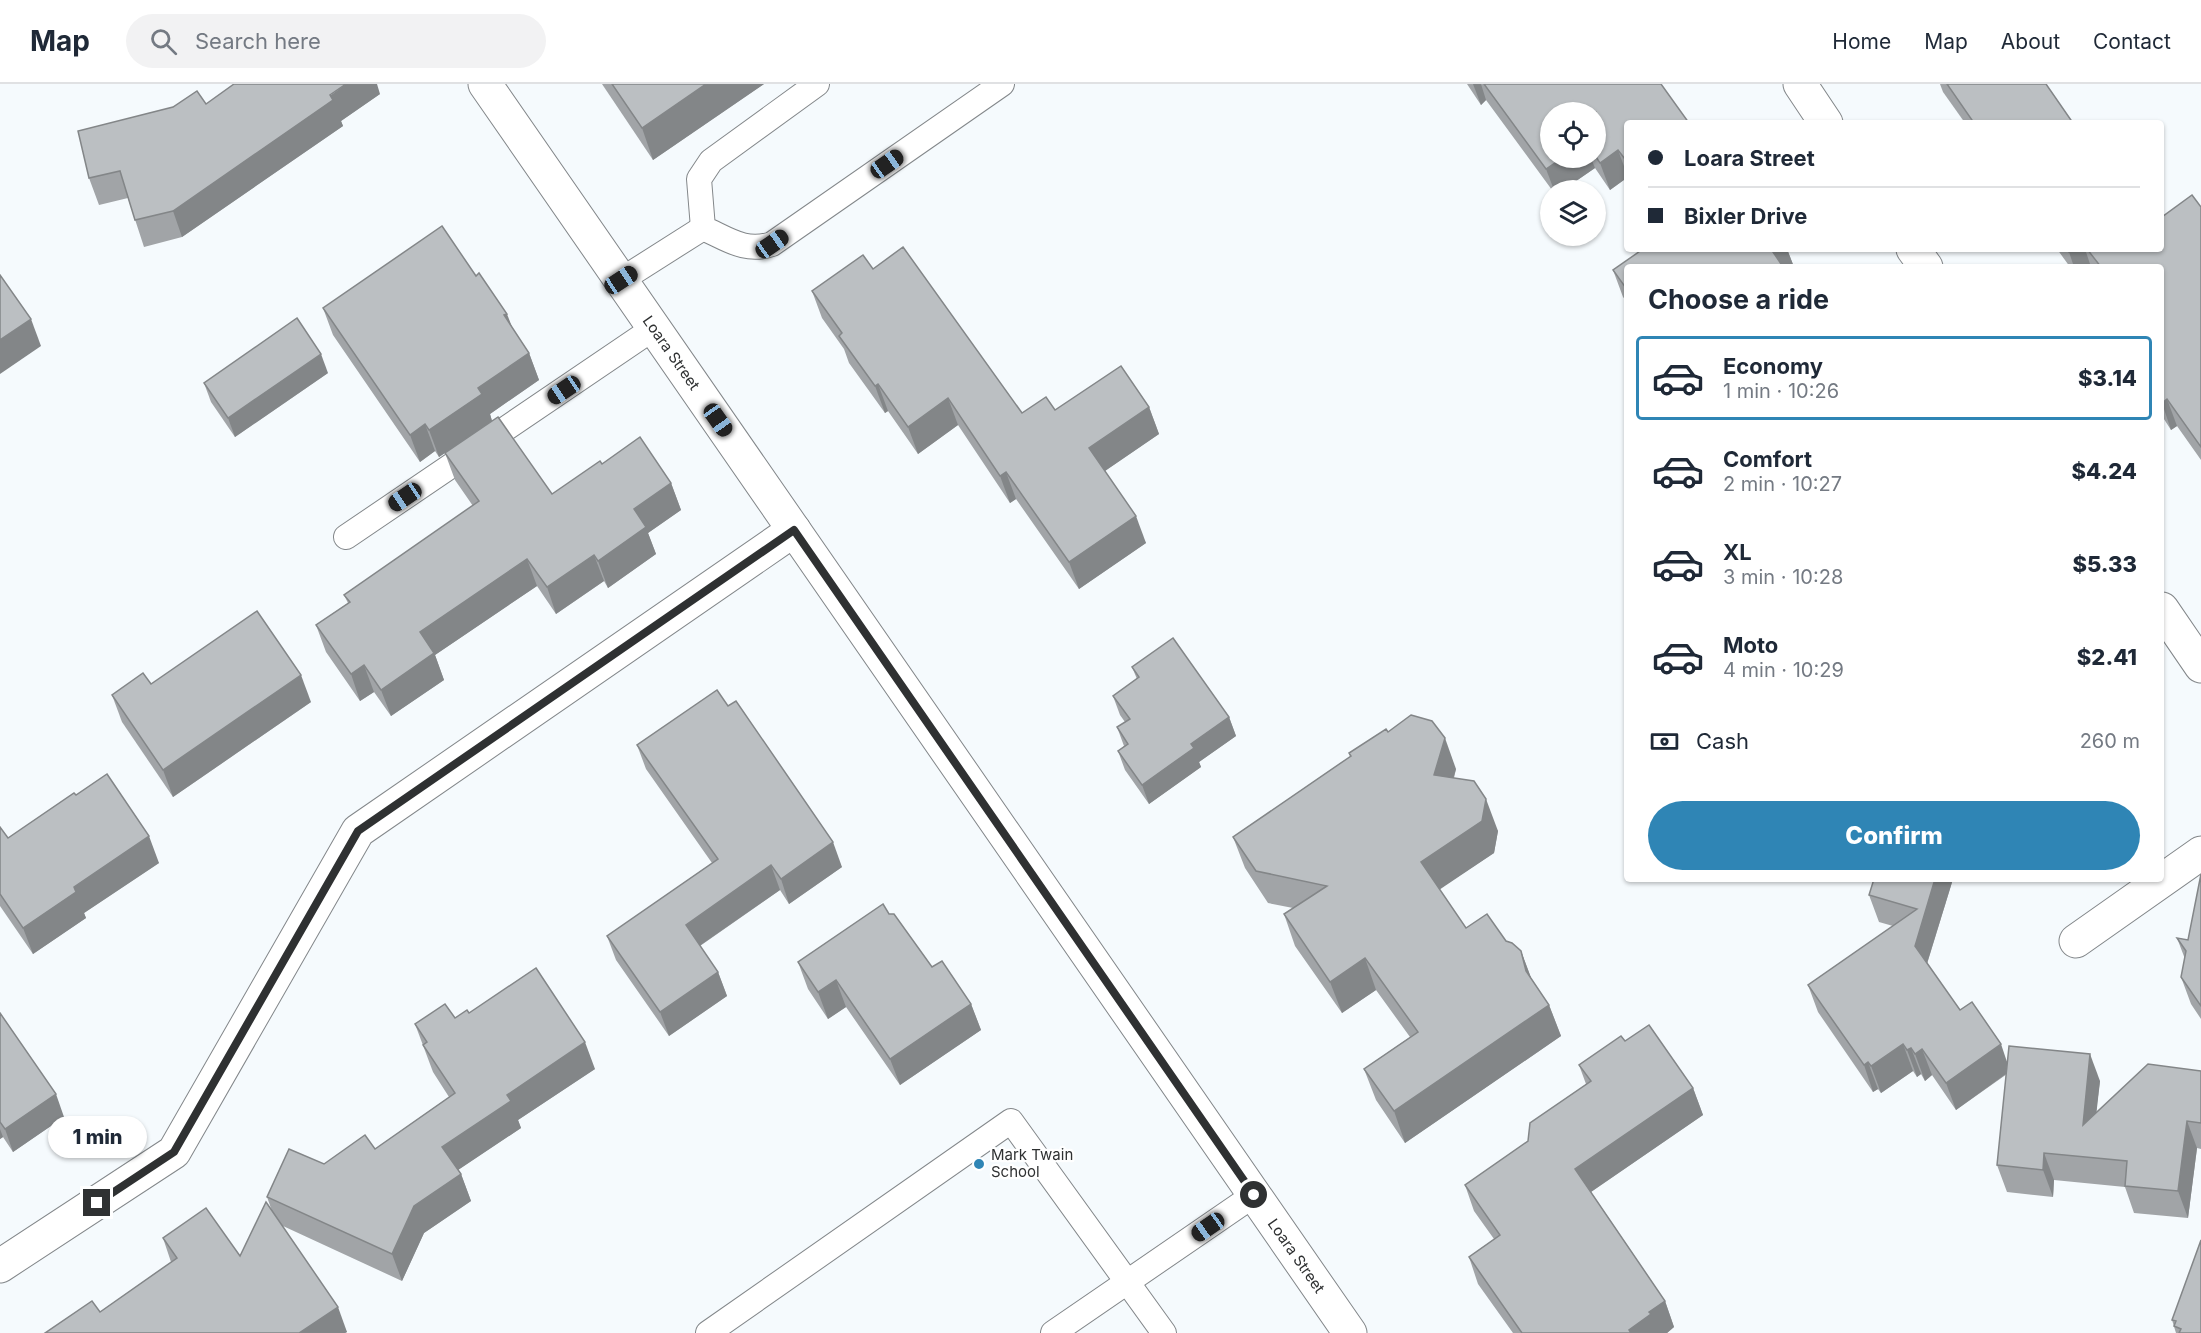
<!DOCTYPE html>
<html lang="en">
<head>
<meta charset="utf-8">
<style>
	body { margin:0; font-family:Inter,sans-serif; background:#f2f2f3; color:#1f2937; height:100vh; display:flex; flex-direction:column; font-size:22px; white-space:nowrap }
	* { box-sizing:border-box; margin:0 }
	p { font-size:20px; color:#747a83 }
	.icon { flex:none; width:33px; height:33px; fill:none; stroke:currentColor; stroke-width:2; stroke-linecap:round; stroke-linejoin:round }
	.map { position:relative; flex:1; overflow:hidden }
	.side { position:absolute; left:1624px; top:180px; width:540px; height:618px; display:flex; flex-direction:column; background:#fff; border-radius:6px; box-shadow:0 2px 4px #0004 }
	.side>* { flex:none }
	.banner { position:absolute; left:1624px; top:36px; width:540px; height:132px; border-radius:6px; box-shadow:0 2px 4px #0004; display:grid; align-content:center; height:132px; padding:0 24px; background:#fff }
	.fabs { position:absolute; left:1540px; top:18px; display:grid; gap:12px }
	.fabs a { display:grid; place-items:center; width:66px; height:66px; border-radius:50%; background:#fff; box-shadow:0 2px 4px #0004; font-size:30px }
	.end { position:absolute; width:27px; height:27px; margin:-14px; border:8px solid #2f3132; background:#fff; box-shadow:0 0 0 3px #fff }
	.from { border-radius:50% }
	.bubble { position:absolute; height:42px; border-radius:21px; background:#fff; box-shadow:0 2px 4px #0004; font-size:20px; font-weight:800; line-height:42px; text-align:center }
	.car { position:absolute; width:18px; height:36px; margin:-18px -9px; border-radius:8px; box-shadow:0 0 4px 2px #0007; background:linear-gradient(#222 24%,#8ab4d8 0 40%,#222 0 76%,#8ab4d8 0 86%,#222 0) }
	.banner b { display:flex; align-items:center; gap:21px; height:57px; font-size:22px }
	.banner b+b { border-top:2px solid #e0e1e3 }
	.banner i { width:15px; height:15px; background:#1f2937 }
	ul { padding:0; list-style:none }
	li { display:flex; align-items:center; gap:18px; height:84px; margin:0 12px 9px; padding:0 12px; border:3px solid transparent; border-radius:6px }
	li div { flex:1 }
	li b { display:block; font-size:22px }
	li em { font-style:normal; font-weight:800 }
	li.active { border-color:#2f85b5 }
	li>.icon { width:54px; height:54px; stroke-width:1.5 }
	h2 { padding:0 24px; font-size:27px; line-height:72px }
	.pay { display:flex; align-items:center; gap:15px; height:66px; padding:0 24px; font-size:22px }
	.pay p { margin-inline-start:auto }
	.cta { display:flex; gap:12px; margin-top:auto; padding:12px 24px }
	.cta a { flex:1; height:69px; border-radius:36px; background:#2f85b5; color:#fff; font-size:24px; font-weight:800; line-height:69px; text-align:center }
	header { display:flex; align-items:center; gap:36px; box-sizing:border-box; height:84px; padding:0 30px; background:#fff; border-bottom:2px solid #e0e1e3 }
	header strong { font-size:28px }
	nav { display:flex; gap:33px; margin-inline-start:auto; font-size:21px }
	.search { width:420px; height:54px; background:#f2f2f3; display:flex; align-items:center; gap:15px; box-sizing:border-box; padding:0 21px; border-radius:33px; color:#747a83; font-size:22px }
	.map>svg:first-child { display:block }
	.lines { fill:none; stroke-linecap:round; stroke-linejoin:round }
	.lane-casing { stroke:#83878a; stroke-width:26 }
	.street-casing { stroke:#83878a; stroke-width:35 }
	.secondary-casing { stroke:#83878a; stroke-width:35 }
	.lane { stroke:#fff; stroke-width:24 }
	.street { stroke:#fff; stroke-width:33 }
	.secondary { stroke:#fff; stroke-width:33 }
	.wall { fill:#a1a4a7; fill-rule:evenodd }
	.shaded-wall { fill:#838688 }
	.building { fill:#bbbfc2; stroke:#838688; stroke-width:1.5 }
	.route { stroke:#2f3132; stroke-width:8 }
	.poi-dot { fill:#2f85b5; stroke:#fff; stroke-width:2 }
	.labels { text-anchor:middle; stroke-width:4.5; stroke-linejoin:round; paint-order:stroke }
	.street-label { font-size:15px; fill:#2f3132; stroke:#fff }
	.poi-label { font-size:15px; fill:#2f3132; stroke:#fff; text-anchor:start }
</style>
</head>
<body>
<header>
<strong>Map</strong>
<div class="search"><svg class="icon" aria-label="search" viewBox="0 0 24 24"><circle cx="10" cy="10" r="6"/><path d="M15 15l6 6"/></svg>Search here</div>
<nav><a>Home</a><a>Map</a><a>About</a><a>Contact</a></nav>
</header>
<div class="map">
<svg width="2201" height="1249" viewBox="0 0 2201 1249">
	<rect width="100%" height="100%" fill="#f5fafd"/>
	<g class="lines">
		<defs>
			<g id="lane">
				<path d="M817,0L711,77L699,95L703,144C728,155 745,169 772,160L1002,0"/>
				<polyline points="621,196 703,144"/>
				<polyline points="346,453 654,244"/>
				<polyline points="708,1249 1011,1037 1164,1249"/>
				<polyline points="1053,1249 1254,1111"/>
			</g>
			<g id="street">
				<polyline points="1800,0 1826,39"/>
				<polyline points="1913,165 1926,183"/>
				<polyline points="2162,525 2201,582"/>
				<polyline points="2076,857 2201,769"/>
				<polyline points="0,1182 174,1068 358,747 794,446"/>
			</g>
			<polyline id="secondary" points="485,0 1350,1249"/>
		</defs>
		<use href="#lane" class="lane-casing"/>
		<use href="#street" class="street-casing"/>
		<use href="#secondary" class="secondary-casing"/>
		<use href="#lane" class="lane"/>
		<use href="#street" class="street"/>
		<use href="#secondary" class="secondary"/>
	</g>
	<g class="wall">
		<polygon points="602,0 764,0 653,76"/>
		<path d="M1467,0H1661L1628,39V93L1610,106L1595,84L1563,106H1552L1486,16L1481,21ZM1596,28V74H1551Z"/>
		<polygon points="1940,0 2046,0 2073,39 1965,39 1943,8"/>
		<polygon points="380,10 341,37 343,42 182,153 144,163 128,114 99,121 89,94 206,20"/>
		<polygon points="2201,123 2201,376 2177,342 2171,346 2162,332 2162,183 2070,183 2057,165 2162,165"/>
		<polygon points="1643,165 1787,165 1794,183 1628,183 1628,219 1623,213 1613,186"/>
		<polygon points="873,185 1022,329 1055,326 1149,323 1159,350 1105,387 1146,459 1079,505 1016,415 1010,419 958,341 918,370 888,327 885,329 849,279 844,265 822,234 812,207"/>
		<polygon points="476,192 529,269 539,296 490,330 492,337 439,373 435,367 420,378 333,251 323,224"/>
		<polygon points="328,289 235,353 211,318 204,299"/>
		<polygon points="445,369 552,410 602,380 671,399 681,426 648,449 656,470 608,504 604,497 556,530 537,502 435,571 444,596 391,632 374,608 360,617 326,568 316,541 348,519 344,511 473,422 455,396"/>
		<polygon points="1132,583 1229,633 1236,652 1199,678 1201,683 1149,720 1125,686 1118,667 1124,662 1117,643 1125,638 1120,631 1113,612 1137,595"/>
		<polygon points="151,600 311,618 173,713 122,638 112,611"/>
		<polygon points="1388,648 1456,685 1454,694 1498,747 1494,769 1439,805 1466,844 1506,857 1521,867 1531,894 1549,921 1561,952 1405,1059 1376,1016 1364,985 1410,953 1376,906 1342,929 1295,862 1284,830 1293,824 1268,819 1245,784 1233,753 1350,673 1349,669"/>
		<polygon points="637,661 842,783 789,820 780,806 700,862 718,888 727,912 669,952 616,876 607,852 712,779 646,685"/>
		<polygon points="76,711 159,779 84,829 86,834 33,870 0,822 0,743 8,754"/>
		<polygon points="2201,790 2201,935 2191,920 2181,893 2185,875 2177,854 2188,856"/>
		<polygon points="1953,795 1927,880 1960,926 2008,979 2100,997 2096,1028 2201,987 2201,1065 2197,1064 2188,1134 2134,1129 2125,1103 2054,1096 2053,1113 2007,1108 1997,1081 2007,990 1956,1026 1932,991 1925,997 1921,990 1917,993 1913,987 1881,1009 1878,1005 1873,1008 1818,928 1808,901 1893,842 1879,838 1869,811"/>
		<polygon points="889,830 932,883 971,920 981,946 900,1001 846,923 828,935 808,905 798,878"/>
		<polygon points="0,929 64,1033 13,1068 3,1053 0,1055"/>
		<polygon points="469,929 595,985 518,1036 521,1044 458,1086 461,1090 471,1117 424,1149 402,1197 283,1142 347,1248 345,1249 45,1249 100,1228 171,1178 163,1154 240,1172 272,1127 267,1113 324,1080 375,1065 449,1013 433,988 415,940 455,934"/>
		<polygon points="1625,957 1693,1004 1703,1031 1591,1108 1665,1217 1674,1243 1667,1249 1513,1249 1478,1200 1469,1173 1494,1155 1474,1127 1465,1101 1528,1057 1586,1000 1579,981"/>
		<polygon points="2172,1236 2201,1249 2176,1249"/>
	</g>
	<g class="shaded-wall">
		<polygon points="346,0 377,0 380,10 341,37 343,42 182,153 173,127"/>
		<polygon points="706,0 764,0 653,76 642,44"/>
		<polygon points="1473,0 1481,0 1486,16 1481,21"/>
		<polygon points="1618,66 1628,93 1610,106 1600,79"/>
		<polygon points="1562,74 1591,74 1595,84 1563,106 1554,106 1546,85"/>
		<polygon points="1771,165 1787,165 1794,183 1777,183"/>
		<polygon points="2073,165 2085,165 2091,183 2074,183 2069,168"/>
		<polygon points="507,230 517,256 504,231"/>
		<polygon points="31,235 41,262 0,290 0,256"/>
		<polygon points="529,269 539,296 490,330 492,337 439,373 429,346 478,304"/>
		<polygon points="321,270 328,289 235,353 228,334"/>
		<polygon points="878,300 888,327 885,329 875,302"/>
		<polygon points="948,314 958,341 918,370 908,343"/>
		<polygon points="2167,315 2177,342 2171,346 2162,319"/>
		<polygon points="1149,323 1159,350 1099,391 1089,364"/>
		<polygon points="425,340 435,367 420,378 410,351"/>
		<polygon points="1006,388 1016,415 1010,419 1000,392"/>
		<polygon points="671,399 681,426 648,449 656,470 608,504 598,477 634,425"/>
		<polygon points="1136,432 1146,459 1079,505 1069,478"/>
		<polygon points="594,471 604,497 556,530 547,503"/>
		<polygon points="527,475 537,502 435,571 444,596 391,632 381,606 420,548"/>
		<polygon points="364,581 374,608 360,617 351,590"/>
		<polygon points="301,591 311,618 173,713 163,686"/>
		<polygon points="1229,633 1236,652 1199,678 1201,683 1149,720 1142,701 1191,660"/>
		<polygon points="1445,654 1456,685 1445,723 1434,691"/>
		<polygon points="1486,715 1498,747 1494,769 1433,810 1421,778"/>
		<polygon points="149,752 159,779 84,829 86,834 33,870 23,844 74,803"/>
		<polygon points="833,758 842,783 789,820 781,795"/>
		<polygon points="771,781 780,806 695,865 686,841"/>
		<polygon points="1935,795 1953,795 1924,889 1915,862"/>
		<polygon points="1521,867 1533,899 1526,887"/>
		<polygon points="1365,874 1376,906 1342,929 1330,898"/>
		<polygon points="718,888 727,912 669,952 660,928"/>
		<polygon points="836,896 846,923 828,935 818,908"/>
		<polygon points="971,920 981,946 900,1001 890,975"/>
		<polygon points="1549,921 1561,952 1405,1059 1394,1027"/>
		<polygon points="585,958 595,985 518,1036 521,1044 452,1090 442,1063 507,1011"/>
		<polygon points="1903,960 1913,987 1881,1009 1871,982"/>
		<polygon points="2001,960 2010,987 1956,1026 1946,999"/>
		<polygon points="1911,964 1921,990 1917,993 1907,966"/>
		<polygon points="1922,965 1932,991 1925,997 1915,970"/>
		<polygon points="2090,970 2100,997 2092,1068 2083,1041"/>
		<polygon points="1868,978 1878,1005 1873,1008 1864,981"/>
		<polygon points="1693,1004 1703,1031 1585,1112 1575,1085"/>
		<polygon points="56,1010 64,1033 13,1068 5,1045"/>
		<polygon points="2187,1037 2197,1064 2188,1134 2178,1107"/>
		<polygon points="0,1045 3,1053 0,1055"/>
		<polygon points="2044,1069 2054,1096 2053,1113 2043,1086"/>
		<polygon points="461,1090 471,1117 424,1149 402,1197 392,1170 414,1122"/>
		<polygon points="1665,1217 1674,1243 1667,1249 1630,1249 1629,1246 1649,1228"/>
		<polygon points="338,1223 347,1248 345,1249 299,1249"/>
	</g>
	<g class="building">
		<polygon points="234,0 346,0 330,11 333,16 173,127 135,136 120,87 89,94 78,47 173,23 197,7 206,20"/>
		<polygon points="612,0 706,0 642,44"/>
		<polygon points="1484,0 1661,0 1689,39 1628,39 1628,79 1618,66 1600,79 1596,73 1596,28 1551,28 1551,74 1562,74 1546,85"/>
		<polygon points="1947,0 2046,0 2073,39 1974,39"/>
		<polygon points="2192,111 2201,123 2201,363 2167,315 2162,319 2162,183 2101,183 2087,165 2162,165 2162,133"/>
		<polygon points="442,142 476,192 479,189 507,230 504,231 529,269 478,304 482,310 429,346 425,340 410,351 323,224"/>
		<polygon points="903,163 1022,329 1046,313 1055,326 1121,282 1149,323 1089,364 1136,432 1069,478 1006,388 1000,392 948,314 908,343 878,300 875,302 839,252 842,249 812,207 863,171 873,185"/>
		<polygon points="1643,165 1771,165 1783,183 1628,183 1628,207 1613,186"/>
		<polygon points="2066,165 2073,165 2069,168"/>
		<polygon points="0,191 31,235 0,256"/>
		<polygon points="297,234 321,270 228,334 204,299"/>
		<polygon points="498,333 552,410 600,377 602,380 640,353 671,399 634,425 646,443 598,477 594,471 547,503 527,475 420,548 434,569 381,606 364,581 351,590 316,541 350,518 344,511 479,417 445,369"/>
		<polygon points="257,527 301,591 163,686 112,611 143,589 151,600"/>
		<polygon points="1173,554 1229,633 1191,660 1194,664 1142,701 1118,667 1128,660 1117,643 1130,635 1113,612 1139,593 1132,583"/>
		<polygon points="717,606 728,622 736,617 833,758 781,795 771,781 686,841 718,888 660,928 607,852 718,775 637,661"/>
		<polygon points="1411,631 1432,637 1445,654 1434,691 1474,697 1486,715 1482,737 1421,778 1466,844 1487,830 1506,857 1512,859 1521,867 1526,887 1549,921 1394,1027 1364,985 1418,948 1365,874 1330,898 1284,830 1327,802 1256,787 1233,753 1351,672 1349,669 1386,645 1388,648"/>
		<polygon points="107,690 149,752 74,803 76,808 23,844 0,810 0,743 8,754 74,709 76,711"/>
		<polygon points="2201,790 2201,922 2181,893 2186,867 2177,854 2188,856"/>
		<polygon points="1874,795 1935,795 1915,862 1960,926 1972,918 2001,960 1946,999 1922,965 1915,970 1911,964 1907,966 1903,960 1871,982 1868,978 1864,981 1808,901 1917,825 1869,811"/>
		<polygon points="883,820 889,830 894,830 932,883 942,877 971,920 890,975 836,896 818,908 798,878"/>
		<polygon points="536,884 585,958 507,1011 511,1017 442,1063 461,1090 414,1122 392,1170 267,1113 289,1065 324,1080 365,1051 375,1065 455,1009 423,961 427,958 415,940 445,920 455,934 467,926 469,929"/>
		<polygon points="0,929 56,1010 5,1045 0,1038"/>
		<polygon points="1649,941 1693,1004 1575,1085 1665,1217 1649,1228 1651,1230 1629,1246 1631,1249 1522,1249 1469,1173 1500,1151 1465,1101 1528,1057 1530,1039 1591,997 1579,981 1621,952 1625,957"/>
		<polygon points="2009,962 2090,970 2083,1041 2148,980 2201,987 2201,1039 2187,1037 2178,1107 2125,1102 2127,1077 2044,1069 2043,1086 1997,1081"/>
		<polygon points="266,1118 338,1223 299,1249 45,1249 92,1217 100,1228 177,1174 163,1154 206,1124 240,1172"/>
		<polygon points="2201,1156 2201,1249 2179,1249 2181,1245 2174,1242 2176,1237 2172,1236"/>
	</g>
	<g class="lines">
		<polyline class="route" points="97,1119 174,1068 358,747 794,446 1254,1111"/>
	</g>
	<circle class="poi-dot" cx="979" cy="1080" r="6"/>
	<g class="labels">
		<g class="street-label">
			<text transform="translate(671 269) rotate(55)" y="5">Loara Street</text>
			<text transform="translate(1296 1172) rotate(55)" y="5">Loara Street</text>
		</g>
		<g class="poi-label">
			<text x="991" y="1076">Mark Twain<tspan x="991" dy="17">School</tspan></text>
		</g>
	</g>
</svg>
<div class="fabs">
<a><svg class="icon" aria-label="locate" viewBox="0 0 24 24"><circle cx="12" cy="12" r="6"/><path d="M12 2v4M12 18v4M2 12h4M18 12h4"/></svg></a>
<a><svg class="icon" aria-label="layers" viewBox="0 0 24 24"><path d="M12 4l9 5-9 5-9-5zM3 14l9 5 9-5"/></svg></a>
</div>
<i class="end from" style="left:1254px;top:1111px"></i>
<i class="end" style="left:97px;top:1119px"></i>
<div class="bubble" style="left:48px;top:1032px;width:99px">1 min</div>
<i class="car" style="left:887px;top:80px;rotate:55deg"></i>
<i class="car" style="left:772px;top:160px;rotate:55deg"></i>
<i class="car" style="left:621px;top:196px;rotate:57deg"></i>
<i class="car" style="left:564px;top:306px;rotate:236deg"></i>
<i class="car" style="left:718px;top:336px;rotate:145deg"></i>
<i class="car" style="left:405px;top:413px;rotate:236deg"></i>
<i class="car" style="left:1208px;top:1143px;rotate:235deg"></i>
<div class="banner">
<b><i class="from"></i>Loara Street</b>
<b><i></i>Bixler Drive</b>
</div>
<section class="side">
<h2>Choose a ride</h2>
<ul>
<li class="active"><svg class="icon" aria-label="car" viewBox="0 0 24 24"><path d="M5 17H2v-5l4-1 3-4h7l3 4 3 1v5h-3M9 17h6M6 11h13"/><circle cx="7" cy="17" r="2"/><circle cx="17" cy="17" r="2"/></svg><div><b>Economy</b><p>1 min · 10:26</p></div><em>$3.14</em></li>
<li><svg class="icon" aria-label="car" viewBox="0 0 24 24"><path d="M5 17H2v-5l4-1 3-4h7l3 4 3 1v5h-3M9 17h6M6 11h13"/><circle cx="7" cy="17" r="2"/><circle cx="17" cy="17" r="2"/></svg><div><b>Comfort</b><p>2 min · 10:27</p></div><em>$4.24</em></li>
<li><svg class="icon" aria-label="car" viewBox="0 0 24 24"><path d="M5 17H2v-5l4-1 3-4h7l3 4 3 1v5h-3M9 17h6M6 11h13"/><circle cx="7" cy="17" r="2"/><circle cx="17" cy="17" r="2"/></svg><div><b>XL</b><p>3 min · 10:28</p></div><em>$5.33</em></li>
<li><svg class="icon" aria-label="car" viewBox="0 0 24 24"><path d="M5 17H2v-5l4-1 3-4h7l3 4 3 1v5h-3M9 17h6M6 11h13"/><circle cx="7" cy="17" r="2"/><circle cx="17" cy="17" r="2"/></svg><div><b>Moto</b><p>4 min · 10:29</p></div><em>$2.41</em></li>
</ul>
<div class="pay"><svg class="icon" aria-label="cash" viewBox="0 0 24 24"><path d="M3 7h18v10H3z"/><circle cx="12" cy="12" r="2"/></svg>Cash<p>260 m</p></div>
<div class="cta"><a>Confirm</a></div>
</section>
</div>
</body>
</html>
